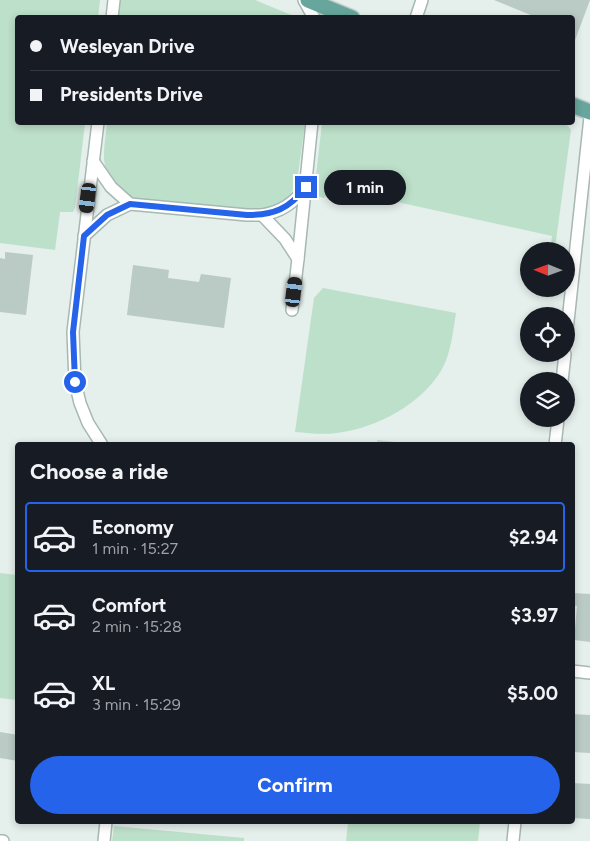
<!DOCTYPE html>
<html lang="en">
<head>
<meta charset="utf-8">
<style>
	body { margin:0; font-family:Figtree,sans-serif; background:#242831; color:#f1f3f6; height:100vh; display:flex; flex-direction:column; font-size:19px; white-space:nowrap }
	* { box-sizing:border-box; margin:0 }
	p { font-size:16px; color:#9ea1a6 }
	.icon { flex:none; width:28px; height:28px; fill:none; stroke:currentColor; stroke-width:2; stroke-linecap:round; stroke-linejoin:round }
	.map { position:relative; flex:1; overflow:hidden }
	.details { position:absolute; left:15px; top:442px; width:560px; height:382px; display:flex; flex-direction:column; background:#171b24; border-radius:5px; box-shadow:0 2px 8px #0003 }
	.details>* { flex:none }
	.top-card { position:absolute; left:15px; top:15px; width:560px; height:110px; border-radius:5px; box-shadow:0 2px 8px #0003; display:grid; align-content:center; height:110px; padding:0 15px; background:#171b24 }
	.needle { width:32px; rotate:271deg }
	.controls { position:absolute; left:520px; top:242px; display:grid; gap:10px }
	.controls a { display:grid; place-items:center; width:55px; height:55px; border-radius:50%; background:#171b24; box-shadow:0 2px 8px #0003; font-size:25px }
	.end { position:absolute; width:22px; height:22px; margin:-11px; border:6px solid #2563eb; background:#fff; box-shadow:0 0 0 2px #fff }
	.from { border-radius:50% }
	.bubble { position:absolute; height:35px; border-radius:18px; background:#171b24; box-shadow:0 2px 8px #0003; font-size:16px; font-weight:700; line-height:35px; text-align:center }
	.car { position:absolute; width:15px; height:30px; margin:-15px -8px; border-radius:6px; box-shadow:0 0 4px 1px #0007; background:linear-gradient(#222 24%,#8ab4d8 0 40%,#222 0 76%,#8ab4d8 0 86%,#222 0) }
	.top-card b { display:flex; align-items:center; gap:18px; height:48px; font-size:19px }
	.top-card b+b { border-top:1px solid #363941 }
	.top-card i { width:12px; height:12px; background:#f1f3f6 }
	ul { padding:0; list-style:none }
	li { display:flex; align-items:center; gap:15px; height:70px; margin:0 10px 8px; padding:0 5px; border:2px solid transparent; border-radius:5px }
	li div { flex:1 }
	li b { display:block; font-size:19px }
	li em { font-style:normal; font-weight:700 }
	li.active { border-color:#2563eb }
	li>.icon { width:45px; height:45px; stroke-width:1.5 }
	h2 { padding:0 15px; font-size:22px; line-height:60px }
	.action { display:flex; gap:10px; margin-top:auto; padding:10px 15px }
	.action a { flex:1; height:58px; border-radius:30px; background:#2563eb; color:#fff; font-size:20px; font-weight:700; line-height:58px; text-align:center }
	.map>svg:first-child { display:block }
	.green { fill:#bde0ca }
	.building { fill:#bacac5 }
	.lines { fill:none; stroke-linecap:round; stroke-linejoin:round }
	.street-casing { stroke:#a7b8b3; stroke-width:14 }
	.primary-casing { stroke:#c1cac8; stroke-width:18 }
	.street { stroke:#fff; stroke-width:11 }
	.primary { stroke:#67a69c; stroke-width:15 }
	.route { stroke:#2563eb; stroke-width:6 }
</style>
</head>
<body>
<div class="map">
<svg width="590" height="841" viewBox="0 0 590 841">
	<rect width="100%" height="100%" fill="#e5efeb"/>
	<g class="green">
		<polygon points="0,0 100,0 98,17 18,18 18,122 85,123 75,208 73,212 60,212 55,250 0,243"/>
		<polygon points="120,0 255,0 296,17 118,17"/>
		<polygon points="559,122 568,126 571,130 555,248 551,244 552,236 329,187 327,195 324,198 316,196 314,193 322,123"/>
		<path d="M107,123H305L297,182C288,202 277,207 257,211L134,198C97,176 103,160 107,123Z"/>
		<path d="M323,288L456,313C453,331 451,353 442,369C422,404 377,428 337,433C323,435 309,433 295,432L314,298Z"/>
		<polygon points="377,440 424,445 377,445"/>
		<polygon points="0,573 17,575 16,700 0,698"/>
		<polygon points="348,823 348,822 480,823 478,841 346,841"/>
		<polygon points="114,826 244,838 244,841 112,841"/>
	</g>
	<g class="building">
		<polygon points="494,0 590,0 574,43 572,18 538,18"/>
		<polygon points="5,252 33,255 26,315 0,312 0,258 5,259"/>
		<polygon points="133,265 169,270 168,278 184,280 199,282 201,274 231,278 224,328 127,315"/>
		<polygon points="572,593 590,594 590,642 574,640 577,606 572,605"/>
		<polygon points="572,714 590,715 590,753 572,752"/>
		<polygon points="0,732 18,735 18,761 0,758"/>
		<polygon points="572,783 590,784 590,819 572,818"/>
	</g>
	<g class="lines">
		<defs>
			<g id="street">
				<polyline points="304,0 314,18"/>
				<polyline points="112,18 114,0"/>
				<polyline points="416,18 422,0"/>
				<polyline points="98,122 73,332 75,382 80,403 88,423 102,445"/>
				<polyline points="93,161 111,187 130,204"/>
				<path d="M262,215C281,212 294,203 306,187"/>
				<polyline points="84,236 107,215 130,204 247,215 262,215 285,239 298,259 292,310"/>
				<polyline points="298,259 312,122"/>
				<polyline points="566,340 590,117"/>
				<polyline points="562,381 565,354"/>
				<polyline points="555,445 558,419"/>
				<polyline points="572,671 590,673"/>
				<polyline points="0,841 3,841"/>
				<polyline points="104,841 106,822"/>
				<polyline points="513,841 515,822"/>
			</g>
			<g id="primary">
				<polyline points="308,0 352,18"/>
				<polyline points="572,105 590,112"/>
			</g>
		</defs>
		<use href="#street" class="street-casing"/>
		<use href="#primary" class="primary-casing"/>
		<use href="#street" class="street"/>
		<use href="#primary" class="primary"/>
	</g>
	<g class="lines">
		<path class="route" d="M75,382L73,332L84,236L107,215L130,204L247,215C274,215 289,209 306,187"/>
	</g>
</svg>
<div class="controls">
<a><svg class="needle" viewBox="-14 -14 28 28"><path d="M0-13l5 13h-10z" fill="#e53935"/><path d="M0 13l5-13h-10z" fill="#9ea1a6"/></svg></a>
<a><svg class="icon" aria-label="locate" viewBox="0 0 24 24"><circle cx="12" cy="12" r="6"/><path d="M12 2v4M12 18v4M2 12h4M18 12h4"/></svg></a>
<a><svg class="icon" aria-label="layers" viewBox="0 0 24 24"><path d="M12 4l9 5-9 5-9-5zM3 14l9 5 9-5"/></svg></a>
</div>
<i class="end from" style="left:75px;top:382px"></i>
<i class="end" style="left:306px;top:187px"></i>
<div class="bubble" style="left:324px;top:170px;width:82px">1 min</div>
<i class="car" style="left:88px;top:198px;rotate:187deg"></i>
<i class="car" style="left:294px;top:292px;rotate:7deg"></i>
<div class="top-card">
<b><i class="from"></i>Wesleyan Drive</b>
<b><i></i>Presidents Drive</b>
</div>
<section class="details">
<h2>Choose a ride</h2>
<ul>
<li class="active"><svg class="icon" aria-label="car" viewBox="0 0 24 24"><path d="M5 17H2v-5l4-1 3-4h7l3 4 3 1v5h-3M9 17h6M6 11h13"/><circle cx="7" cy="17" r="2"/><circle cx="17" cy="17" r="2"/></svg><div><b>Economy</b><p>1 min · 15:27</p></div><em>$2.94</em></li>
<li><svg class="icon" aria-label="car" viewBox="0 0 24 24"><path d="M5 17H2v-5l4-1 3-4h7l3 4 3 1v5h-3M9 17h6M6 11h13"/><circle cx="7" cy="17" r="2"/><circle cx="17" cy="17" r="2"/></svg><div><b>Comfort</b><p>2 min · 15:28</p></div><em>$3.97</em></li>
<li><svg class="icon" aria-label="car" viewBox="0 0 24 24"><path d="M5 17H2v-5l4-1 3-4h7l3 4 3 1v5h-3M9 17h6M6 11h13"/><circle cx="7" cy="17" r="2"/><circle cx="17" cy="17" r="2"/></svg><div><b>XL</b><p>3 min · 15:29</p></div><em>$5.00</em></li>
</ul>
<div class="action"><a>Confirm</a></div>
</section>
</div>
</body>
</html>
